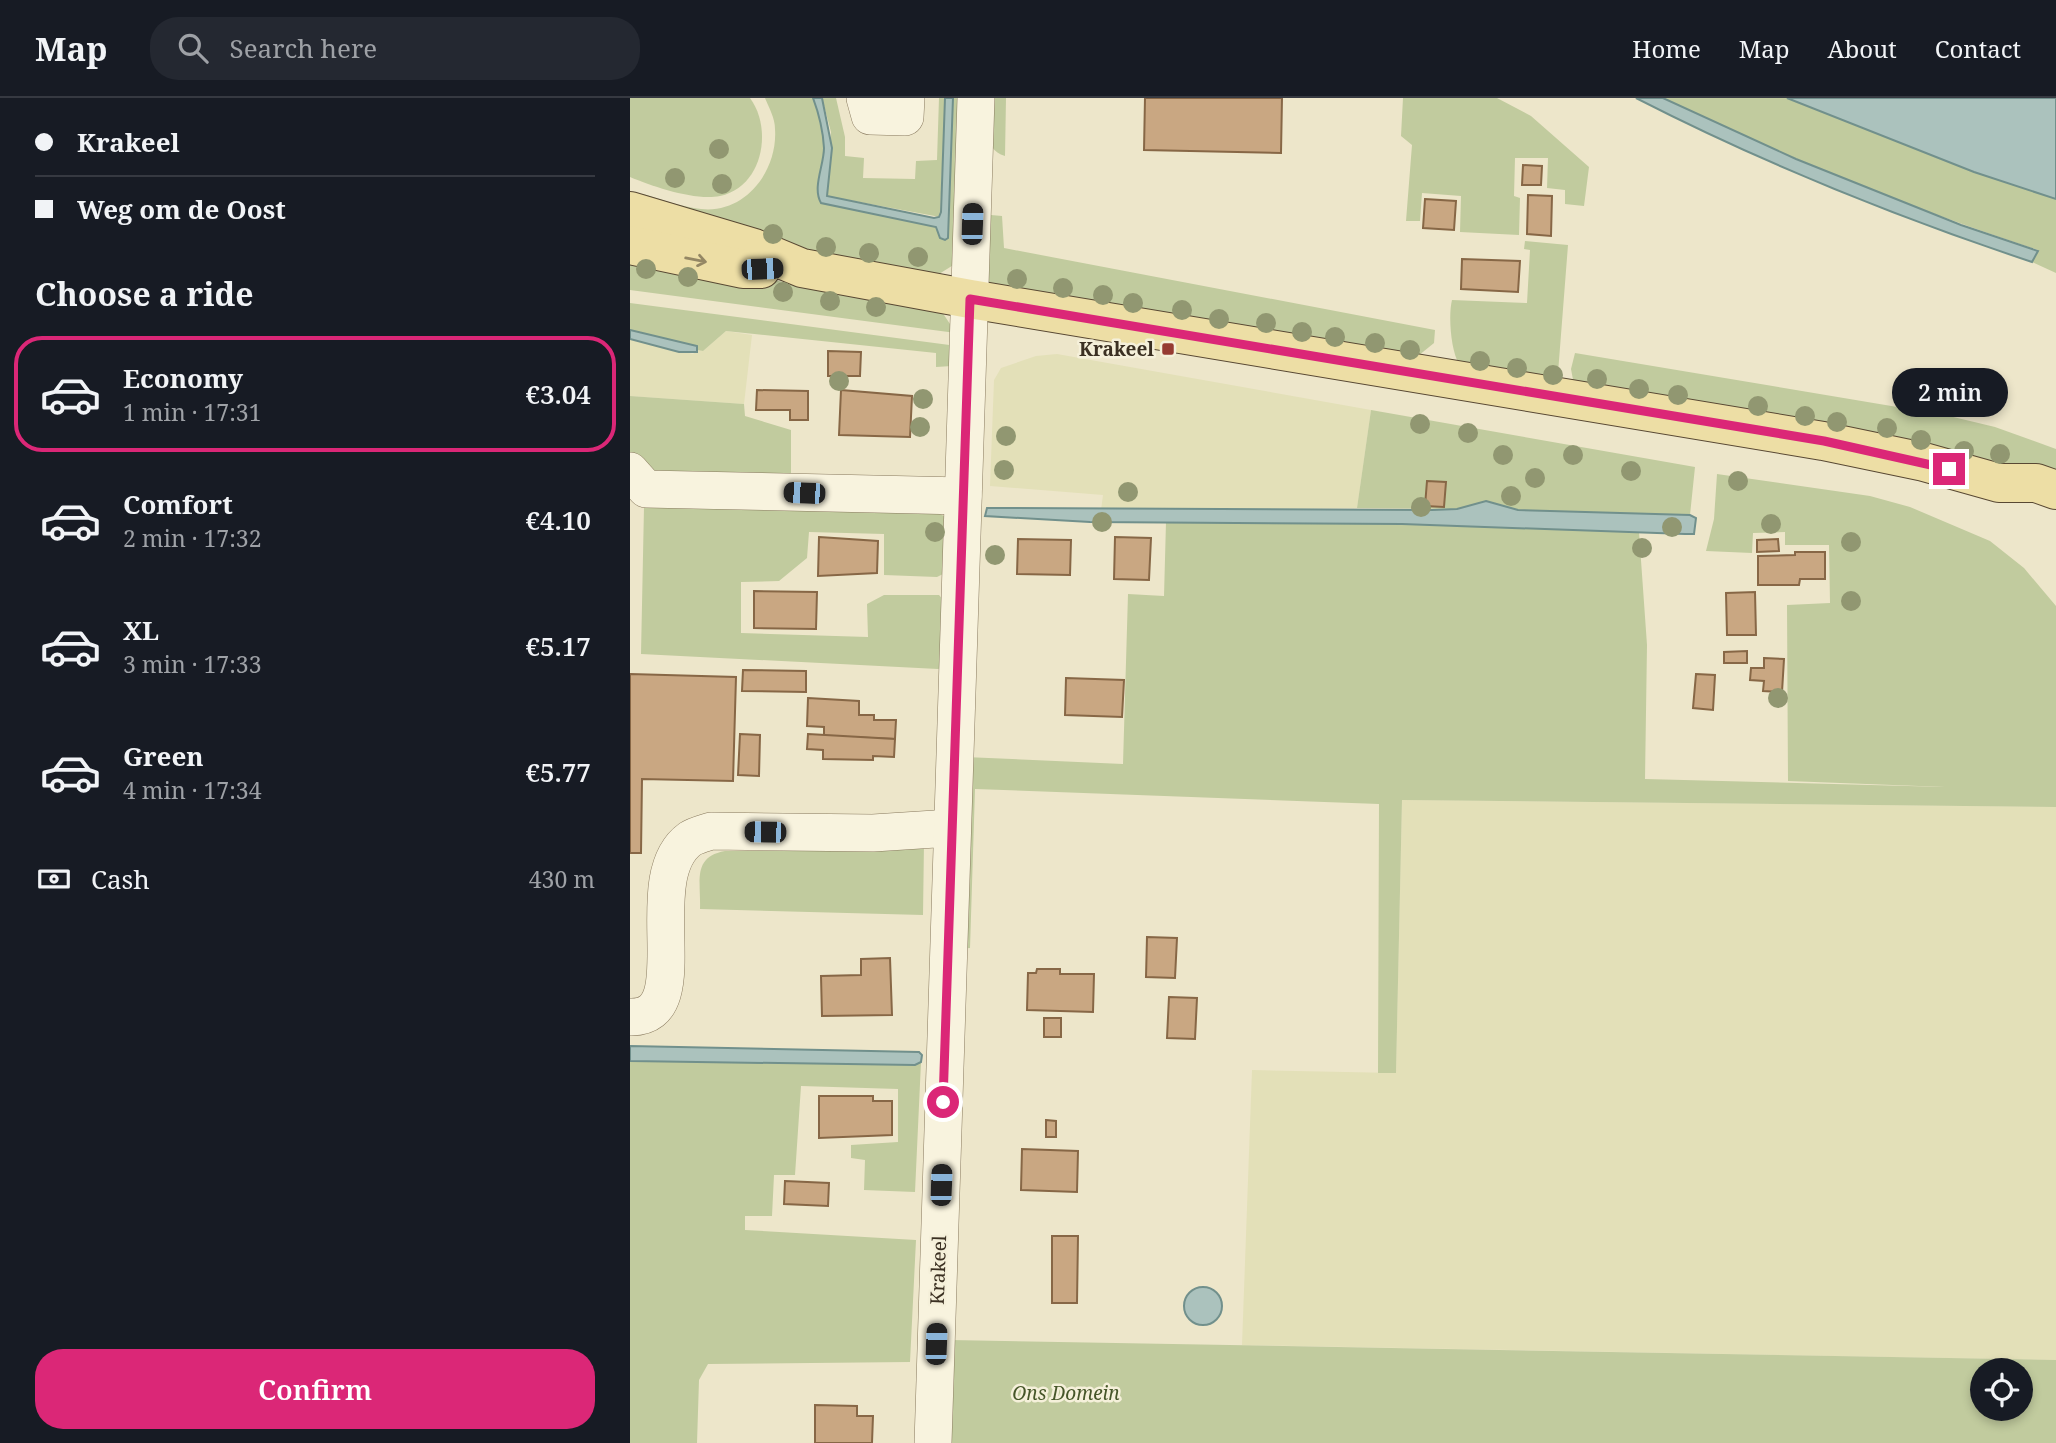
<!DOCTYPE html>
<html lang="en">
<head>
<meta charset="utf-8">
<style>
	body { margin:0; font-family:"Noto Serif",serif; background:#242831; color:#f1f3f6; height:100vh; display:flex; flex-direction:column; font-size:26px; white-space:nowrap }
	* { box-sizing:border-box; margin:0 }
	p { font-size:23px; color:#9ea1a6 }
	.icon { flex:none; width:38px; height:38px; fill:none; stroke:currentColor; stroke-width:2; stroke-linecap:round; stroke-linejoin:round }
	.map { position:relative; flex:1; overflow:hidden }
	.side { display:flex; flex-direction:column; background:#171b24; width:630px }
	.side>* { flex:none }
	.banner { display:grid; align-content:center; height:154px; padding:0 35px; background:#171b24 }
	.buttons { position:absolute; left:1340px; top:1260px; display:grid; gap:14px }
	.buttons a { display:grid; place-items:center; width:63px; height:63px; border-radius:50%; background:#171b24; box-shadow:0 4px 10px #0003; font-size:35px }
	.end { position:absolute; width:32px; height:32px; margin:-16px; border:9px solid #db2777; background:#fff; box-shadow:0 0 0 4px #fff }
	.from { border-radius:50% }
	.bubble { position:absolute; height:49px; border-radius:24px; background:#171b24; box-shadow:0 4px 10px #0003; font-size:23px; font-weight:600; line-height:49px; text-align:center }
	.car { position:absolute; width:21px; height:42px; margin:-21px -10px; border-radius:9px; box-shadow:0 0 5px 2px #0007; background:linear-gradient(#222 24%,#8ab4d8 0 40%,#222 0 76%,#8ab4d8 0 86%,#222 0) }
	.banner b { display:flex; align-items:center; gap:24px; height:66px; font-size:26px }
	.banner b+b { border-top:2px solid #363941 }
	.banner i { width:18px; height:18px; background:#f1f3f6 }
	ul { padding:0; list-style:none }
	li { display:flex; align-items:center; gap:21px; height:116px; margin:0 14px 10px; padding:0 21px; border:4px solid transparent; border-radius:28px }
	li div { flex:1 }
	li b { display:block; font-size:26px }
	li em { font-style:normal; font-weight:600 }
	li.active { border-color:#db2777 }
	li>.icon { width:63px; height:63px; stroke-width:1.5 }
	h2 { padding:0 35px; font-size:32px; line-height:84px }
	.pay { display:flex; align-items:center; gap:18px; height:77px; padding:0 35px; font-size:26px }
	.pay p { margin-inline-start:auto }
	.button { display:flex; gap:14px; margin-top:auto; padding:14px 35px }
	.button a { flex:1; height:80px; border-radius:28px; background:#db2777; color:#fff; font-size:28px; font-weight:600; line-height:80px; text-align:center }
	header { display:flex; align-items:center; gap:42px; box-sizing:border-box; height:98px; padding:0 35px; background:#171b24; border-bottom:2px solid #363941 }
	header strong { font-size:33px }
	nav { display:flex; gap:38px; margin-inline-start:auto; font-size:24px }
	.search { width:490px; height:63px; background:#242831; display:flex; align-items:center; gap:18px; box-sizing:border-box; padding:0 24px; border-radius:28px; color:#9ea1a6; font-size:26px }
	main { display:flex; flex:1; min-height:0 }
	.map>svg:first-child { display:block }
	.farmland { fill:#e3e0b8 }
	.green { fill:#c1cb9e; fill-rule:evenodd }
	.water { fill:#abc2bd; stroke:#71908c; stroke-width:2 }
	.building { fill:#c9a782; stroke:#876746; stroke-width:2 }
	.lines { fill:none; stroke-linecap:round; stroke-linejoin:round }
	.minor-casing { stroke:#897a5f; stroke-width:38 }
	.major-casing { stroke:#584833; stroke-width:40 }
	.minor { stroke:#f8f3de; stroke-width:37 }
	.major { stroke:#eddea5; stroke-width:38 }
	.tree { fill:#919771 }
	.oneway { stroke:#948764 }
	.route { stroke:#db2777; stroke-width:9 }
	.poi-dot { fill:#963b32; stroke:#f5f0da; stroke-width:2.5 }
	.labels { text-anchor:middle; stroke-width:5; stroke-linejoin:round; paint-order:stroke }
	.poi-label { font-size:19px; font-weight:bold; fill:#3b3022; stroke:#f5f0da; text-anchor:end }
	.street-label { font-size:19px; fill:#3b3022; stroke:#f5f0da }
	.park-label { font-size:19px; font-style:italic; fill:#465629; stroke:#f5f0da }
</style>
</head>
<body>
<header>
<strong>Map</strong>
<div class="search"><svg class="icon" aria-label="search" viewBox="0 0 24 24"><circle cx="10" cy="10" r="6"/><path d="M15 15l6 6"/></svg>Search here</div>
<nav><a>Home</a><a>Map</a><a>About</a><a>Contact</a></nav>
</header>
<main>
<section class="side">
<div class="banner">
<b><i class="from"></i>Krakeel</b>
<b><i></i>Weg om de Oost</b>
</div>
<h2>Choose a ride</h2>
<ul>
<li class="active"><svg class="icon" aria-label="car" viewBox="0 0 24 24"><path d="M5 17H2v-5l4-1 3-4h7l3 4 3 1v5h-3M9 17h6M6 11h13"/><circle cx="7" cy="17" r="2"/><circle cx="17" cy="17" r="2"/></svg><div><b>Economy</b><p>1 min · 17:31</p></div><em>€3.04</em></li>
<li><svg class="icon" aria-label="car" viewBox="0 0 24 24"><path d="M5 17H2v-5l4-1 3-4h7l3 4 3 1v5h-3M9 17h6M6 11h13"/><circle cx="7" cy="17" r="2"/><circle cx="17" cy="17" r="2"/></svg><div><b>Comfort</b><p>2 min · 17:32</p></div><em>€4.10</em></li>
<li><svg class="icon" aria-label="car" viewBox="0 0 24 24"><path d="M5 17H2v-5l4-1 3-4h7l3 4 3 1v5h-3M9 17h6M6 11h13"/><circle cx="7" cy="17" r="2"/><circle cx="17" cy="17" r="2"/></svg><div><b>XL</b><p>3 min · 17:33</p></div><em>€5.17</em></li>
<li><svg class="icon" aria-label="car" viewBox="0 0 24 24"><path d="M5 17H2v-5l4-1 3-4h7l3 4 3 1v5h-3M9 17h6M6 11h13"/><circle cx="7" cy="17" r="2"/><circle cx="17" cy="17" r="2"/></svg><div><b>Green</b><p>4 min · 17:34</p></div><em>€5.77</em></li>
</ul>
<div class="pay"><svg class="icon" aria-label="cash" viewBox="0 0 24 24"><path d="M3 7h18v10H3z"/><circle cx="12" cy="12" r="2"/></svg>Cash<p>430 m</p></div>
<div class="button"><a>Confirm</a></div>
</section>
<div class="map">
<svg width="1426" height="1345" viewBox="0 0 1426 1345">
	<rect width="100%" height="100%" fill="#ede6ca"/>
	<g class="farmland">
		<polygon points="96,233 122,237 114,306 0,298 0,241 63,256 67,252 73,253"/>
		<polygon points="427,256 741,312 727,410 471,412 473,397 360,388 364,282 371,270 406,258"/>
		<polygon points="772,702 1426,709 1426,1262 612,1247 622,972 766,975"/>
	</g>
	<g class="green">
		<path d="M0,0H120C143,31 133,89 90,98C65,103 24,89 0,79Z"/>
		<path d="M135,0H183C188,16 193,32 194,50C194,68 184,88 191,105L306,129L318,139L323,0H339L325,166L309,176L186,155L10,104L13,96C31,101 52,109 71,111C115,116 148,73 145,31C145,20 139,10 135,0Z"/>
		<polygon points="192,0 206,0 215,39 215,58 234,60 233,80 285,81 286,63 307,62 309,0 315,0 310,119 197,98 201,34"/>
		<path d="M353,0H376L375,58C352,52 355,18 353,0Z"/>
		<polygon points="773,0 867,0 901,18 959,69 954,108 935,106 935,92 917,90 918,60 885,60 884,98 890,100 889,137 830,134 831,98 792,95 790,123 776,123 782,47 771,38"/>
		<path d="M1033,0H1157L1344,74L1426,101V175L1402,164L1408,152C1280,110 1155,59 1033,0Z"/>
		<polygon points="350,116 372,118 374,150 805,232 804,245 788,258 361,186 356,181"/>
		<path d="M895,143L938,147L928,275L924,279L829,266C821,253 818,218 822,202L897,205L900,152L894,151Z"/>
		<polygon points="0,154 53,168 308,208 326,235 0,192"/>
		<polygon points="0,205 327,248 322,268 306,269 306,255 96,233 73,253 67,252 67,248 0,232"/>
		<polygon points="945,255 1315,317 1365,329 1426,351 1426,383 944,287 941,271"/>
		<polygon points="0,298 114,306 115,318 161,332 161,376 27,374 0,354"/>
		<polygon points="741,312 1065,369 1060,417 888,412 856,403 827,411 727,410"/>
		<polygon points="1087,376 1240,398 1280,409 1360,443 1394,470 1426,508 1426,709 772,702 766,975 748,975 749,706 345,691 340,850 327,851 335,659 493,666 498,496 534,498 536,424 772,426 1009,434 1017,547 1015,681 1315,689 1158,683 1157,507 1200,505 1199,447 1155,447 1155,434 1123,435 1122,455 1076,453 1084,421"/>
		<polygon points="14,409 306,414 318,420 319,473 307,479 254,477 254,436 179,434 177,460 149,483 111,484 111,535 238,539 237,506 254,497 309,497 316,505 316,568 308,571 11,556"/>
		<path d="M294,744L293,817L70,811C71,783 62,759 95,753H234Z"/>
		<polygon points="0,963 285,967 291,964 285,1094 234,1092 235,1062 221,1060 221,1047 268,1044 268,991 171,988 165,1077 144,1077 142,1118 115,1118 115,1132 286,1142 280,1264 78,1266 69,1282 67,1345 0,1345"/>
		<path d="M320,1242L1426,1262V1345H319ZM1353,1272H1391V1311H1353Z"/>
	</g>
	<g class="water">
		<path d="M183,0H192L202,50L197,98L304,120L309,119L311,114L315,0H323L318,140L315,142L310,140L306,129L191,105C182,90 194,67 194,50C193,32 189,16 183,0Z"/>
		<path d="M1006,0H1033L1166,61L1331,127L1408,153L1402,164C1267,119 1133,65 1006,0Z"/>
		<polygon points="1157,0 1426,0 1426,101 1344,74"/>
		<polygon points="0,232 67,248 67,254 49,254 0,241"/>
		<polygon points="856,403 888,412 1060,417 1066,420 1064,436 1055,436 772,426 460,424 355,418 357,410 361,410 802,412 827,411"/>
		<polygon points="0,948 289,954 292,957 291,964 285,967 0,963"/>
		<circle cx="573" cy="1208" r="19"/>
	</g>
	<g class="building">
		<polygon points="515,0 652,0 651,55 514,52"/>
		<polygon points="893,67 912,68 911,87 892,87"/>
		<polygon points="898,97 922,98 921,138 897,136"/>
		<polygon points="795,101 826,103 824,132 793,130"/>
		<polygon points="832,161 890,163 888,194 831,191"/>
		<polygon points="198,253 231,254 230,278 198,278"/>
		<polygon points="127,292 178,293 178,322 160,322 160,312 126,312"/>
		<polygon points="211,292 282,298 280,339 209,337"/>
		<polygon points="797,383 816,384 814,409 795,408"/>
		<polygon points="189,439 248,443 247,475 188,478"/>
		<polygon points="485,439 521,440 519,482 484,481"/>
		<polygon points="388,441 441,442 440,477 387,476"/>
		<polygon points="1148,441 1149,453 1127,454 1127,442"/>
		<polygon points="1165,454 1195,454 1195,481 1170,481 1169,487 1128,487 1128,458 1165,457"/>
		<polygon points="124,493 187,494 186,531 124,530"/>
		<polygon points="1125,494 1126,537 1097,537 1096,495"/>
		<polygon points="1117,553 1117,565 1094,565 1094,554"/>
		<polygon points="1134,560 1154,561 1152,594 1133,593 1134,583 1120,582 1121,570 1134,570"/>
		<polygon points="113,572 176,573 176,594 112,593"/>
		<polygon points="0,576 106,579 103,683 12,681 11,755 0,755"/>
		<polygon points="1066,576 1085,577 1083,612 1063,610"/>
		<polygon points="436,580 494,582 492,619 435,617"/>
		<polygon points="178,600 229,603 229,617 244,617 244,622 266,622 265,641 194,638 194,629 177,628"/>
		<polygon points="110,636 130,637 129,678 108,677"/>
		<polygon points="178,636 265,641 264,659 243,658 243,662 193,661 193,652 177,651"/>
		<polygon points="517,839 547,840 545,880 516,879"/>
		<polygon points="260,860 262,917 192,918 191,878 231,877 231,861"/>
		<polygon points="407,871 430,871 430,876 464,876 463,914 397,912 398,875 406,875"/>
		<polygon points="539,899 567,900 565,941 537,940"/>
		<rect x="414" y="920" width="17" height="19"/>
		<polygon points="189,998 243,998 243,1003 262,1003 262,1037 189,1040"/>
		<polygon points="416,1022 426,1023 426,1039 416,1039"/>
		<polygon points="392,1051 448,1053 447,1094 391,1092"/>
		<polygon points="155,1083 199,1085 198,1108 154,1106"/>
		<polygon points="422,1138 448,1138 447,1205 422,1205"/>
		<polygon points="185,1307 227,1308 227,1318 243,1318 242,1345 185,1345"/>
	</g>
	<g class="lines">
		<defs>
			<g id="minor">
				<polyline points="235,0 240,18 275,19 276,0"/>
				<polyline points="0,373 16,391 333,398"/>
				<path d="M0,919C71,921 5,781 60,741C66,737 75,735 81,733L243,735L321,730"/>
				<polyline points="303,1345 346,0"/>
			</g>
			<g id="major">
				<polyline points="0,113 124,150 172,170 340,201 1193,343 1294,364 1369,385 1406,385 1426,392"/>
				<polyline points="0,147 113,171 131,171"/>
			</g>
		</defs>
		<use href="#minor" class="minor-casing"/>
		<use href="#major" class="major-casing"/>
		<use href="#minor" class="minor"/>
		<use href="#major" class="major"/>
	</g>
	<g class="tree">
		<circle cx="89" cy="51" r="10"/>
		<circle cx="45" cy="80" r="10"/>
		<circle cx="92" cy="86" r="10"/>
		<circle cx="143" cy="136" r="10"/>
		<circle cx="196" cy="149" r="10"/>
		<circle cx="239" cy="155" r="10"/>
		<circle cx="288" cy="159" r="10"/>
		<circle cx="16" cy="171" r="10"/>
		<circle cx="58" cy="179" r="10"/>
		<circle cx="387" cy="181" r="10"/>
		<circle cx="433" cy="190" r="10"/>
		<circle cx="153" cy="194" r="10"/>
		<circle cx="473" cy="197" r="10"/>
		<circle cx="200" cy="203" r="10"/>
		<circle cx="503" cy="205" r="10"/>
		<circle cx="246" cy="209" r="10"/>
		<circle cx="552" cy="212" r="10"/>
		<circle cx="589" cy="221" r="10"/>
		<circle cx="636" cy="225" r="10"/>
		<circle cx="672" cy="234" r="10"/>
		<circle cx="705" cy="239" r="10"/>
		<circle cx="745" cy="245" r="10"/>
		<circle cx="780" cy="252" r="10"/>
		<circle cx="850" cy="263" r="10"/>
		<circle cx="887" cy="270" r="10"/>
		<circle cx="923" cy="277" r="10"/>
		<circle cx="967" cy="281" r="10"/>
		<circle cx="209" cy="283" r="10"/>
		<circle cx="1009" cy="291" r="10"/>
		<circle cx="1048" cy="297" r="10"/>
		<circle cx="293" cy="301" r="10"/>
		<circle cx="1128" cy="308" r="10"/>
		<circle cx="1175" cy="318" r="10"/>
		<circle cx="1207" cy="324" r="10"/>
		<circle cx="790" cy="326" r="10"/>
		<circle cx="290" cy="329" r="10"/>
		<circle cx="1257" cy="330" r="10"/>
		<circle cx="838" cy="335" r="10"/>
		<circle cx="376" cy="338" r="10"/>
		<circle cx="1291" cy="342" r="10"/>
		<circle cx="1334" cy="353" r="10"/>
		<circle cx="1370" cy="356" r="10"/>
		<circle cx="873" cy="357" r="10"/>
		<circle cx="943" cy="357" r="10"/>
		<circle cx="374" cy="372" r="10"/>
		<circle cx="1001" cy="373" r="10"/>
		<circle cx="905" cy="380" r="10"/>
		<circle cx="1108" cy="383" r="10"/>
		<circle cx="498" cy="394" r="10"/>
		<circle cx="881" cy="398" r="10"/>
		<circle cx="791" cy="409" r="10"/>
		<circle cx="472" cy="424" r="10"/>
		<circle cx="1141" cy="426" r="10"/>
		<circle cx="1042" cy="429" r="10"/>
		<circle cx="305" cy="434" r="10"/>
		<circle cx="1221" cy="444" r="10"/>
		<circle cx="1012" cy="450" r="10"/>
		<circle cx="365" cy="457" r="10"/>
		<circle cx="1221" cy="503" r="10"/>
		<circle cx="1148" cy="600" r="10"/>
	</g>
	<defs><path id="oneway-shaft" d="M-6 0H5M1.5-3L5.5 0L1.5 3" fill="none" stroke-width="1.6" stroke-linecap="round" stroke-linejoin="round" transform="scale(1.75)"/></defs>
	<use class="oneway" href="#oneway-shaft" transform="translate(66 162) rotate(11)"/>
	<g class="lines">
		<polyline class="route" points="313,1004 340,201 1194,343 1319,371"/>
	</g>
	<rect class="poi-dot" x="531" y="244" width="14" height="14" rx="3.5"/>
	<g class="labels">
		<g class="poi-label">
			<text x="524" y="258">Krakeel</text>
		</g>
		<g class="street-label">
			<text transform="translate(308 1172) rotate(-88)" y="7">Krakeel</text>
		</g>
		<g class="park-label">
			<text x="436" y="1302">Ons Domein</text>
		</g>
	</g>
</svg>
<div class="buttons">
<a><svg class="icon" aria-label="locate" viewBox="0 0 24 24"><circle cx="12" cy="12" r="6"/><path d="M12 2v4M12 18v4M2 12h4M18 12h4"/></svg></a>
</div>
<i class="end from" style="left:313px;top:1004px"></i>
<i class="end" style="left:1319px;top:371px"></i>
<div class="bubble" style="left:1262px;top:270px;width:116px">2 min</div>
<i class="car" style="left:342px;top:126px;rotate:2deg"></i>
<i class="car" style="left:132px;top:171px;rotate:88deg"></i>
<i class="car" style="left:174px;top:395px;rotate:272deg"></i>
<i class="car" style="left:135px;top:734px;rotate:271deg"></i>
<i class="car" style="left:311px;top:1087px;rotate:2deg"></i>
<i class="car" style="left:306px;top:1246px;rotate:2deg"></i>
</div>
</main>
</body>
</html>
